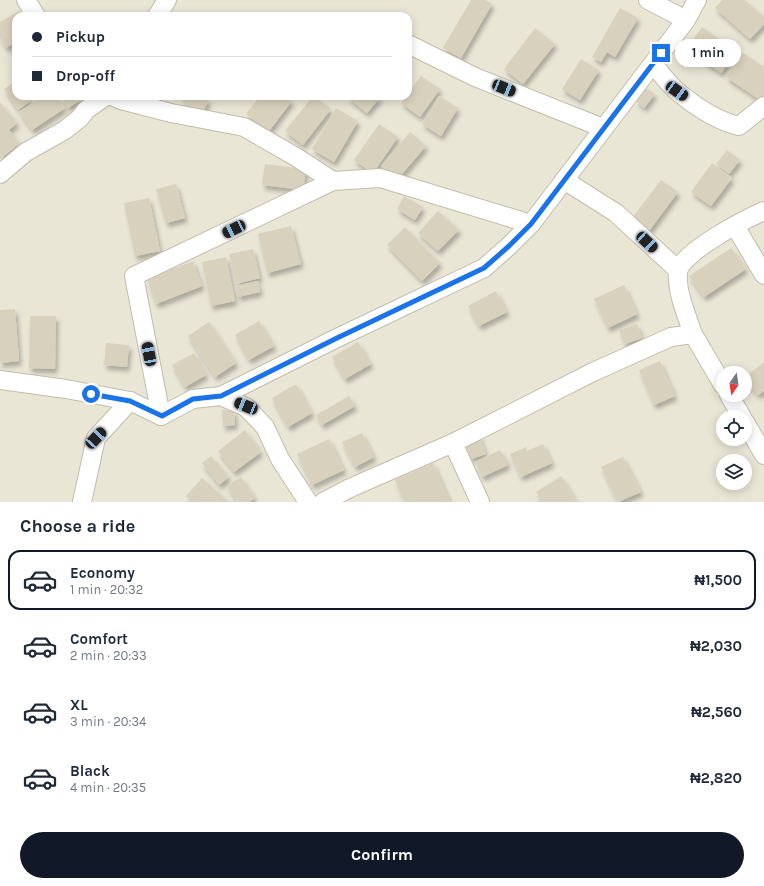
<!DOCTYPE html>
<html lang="en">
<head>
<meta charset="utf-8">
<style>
	body { margin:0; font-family:Karla,sans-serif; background:#f6f6f7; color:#1f2937; height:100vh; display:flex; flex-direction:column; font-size:15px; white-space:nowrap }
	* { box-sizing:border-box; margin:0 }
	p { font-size:13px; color:#747a83 }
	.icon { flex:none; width:22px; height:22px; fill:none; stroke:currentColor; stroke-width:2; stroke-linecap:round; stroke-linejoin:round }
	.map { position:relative; height:502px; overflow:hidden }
	.panel { display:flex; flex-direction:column; background:#fff; flex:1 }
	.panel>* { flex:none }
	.guide { position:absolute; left:12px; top:12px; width:400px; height:88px; border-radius:12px; box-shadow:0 2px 10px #0003; display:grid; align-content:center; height:88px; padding:0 20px; background:#fff }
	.needle { width:26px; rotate:193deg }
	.buttons { position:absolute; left:716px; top:366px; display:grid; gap:8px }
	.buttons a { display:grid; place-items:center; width:36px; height:36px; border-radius:50%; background:#fff; box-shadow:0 2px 10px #0003; font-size:20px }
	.end { position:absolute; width:18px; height:18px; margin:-9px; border:5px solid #1a73e8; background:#fff; box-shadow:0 0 0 2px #fff }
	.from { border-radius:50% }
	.bubble { position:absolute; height:28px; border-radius:14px; background:#fff; box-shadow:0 2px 10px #0003; font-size:13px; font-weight:700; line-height:28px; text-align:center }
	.car { position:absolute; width:12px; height:24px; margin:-12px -6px; border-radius:5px; box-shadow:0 0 3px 1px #0007; background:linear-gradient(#222 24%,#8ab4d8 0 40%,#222 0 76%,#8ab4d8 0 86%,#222 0) }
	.guide b { display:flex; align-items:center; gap:14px; height:38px; font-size:15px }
	.guide b+b { border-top:1px solid #e0e1e3 }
	.guide i { width:10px; height:10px; background:#1f2937 }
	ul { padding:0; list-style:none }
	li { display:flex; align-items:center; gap:12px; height:60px; margin:0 8px 6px; padding:0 12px; border:2px solid transparent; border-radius:12px }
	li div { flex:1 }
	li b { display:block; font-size:15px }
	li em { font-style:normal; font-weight:700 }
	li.on { border-color:#111827 }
	li>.icon { width:36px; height:36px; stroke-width:1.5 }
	h2 { padding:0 20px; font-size:18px; line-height:48px }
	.cta { display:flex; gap:8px; margin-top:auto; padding:8px 20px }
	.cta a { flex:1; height:46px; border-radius:24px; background:#111827; color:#fff; font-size:16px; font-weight:700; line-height:46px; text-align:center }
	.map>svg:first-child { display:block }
	.residential { fill:#eae6d6; fill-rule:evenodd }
	.building { fill:#d8d1bd; filter:url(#shadow) }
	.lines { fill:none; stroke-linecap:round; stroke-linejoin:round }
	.minor-casing { stroke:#c2bdaa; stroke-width:20 }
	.minor { stroke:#fff; stroke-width:18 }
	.route { stroke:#1a73e8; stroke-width:5 }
</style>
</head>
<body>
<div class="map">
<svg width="764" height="502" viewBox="0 0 764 502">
	<defs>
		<filter id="shadow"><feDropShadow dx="2.5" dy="4.5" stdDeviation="2" flood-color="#0004"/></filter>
	</defs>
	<rect width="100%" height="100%" fill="#f5f3e9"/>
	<path class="residential" d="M0,0H764V502H0ZM16,16H408V96H16ZM723,373H745V395H723ZM723,417H745V439H723ZM723,461H745V483H723Z"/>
	<g class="building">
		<polygon points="471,0 486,0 492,4 461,58 443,48"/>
		<polygon points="722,0 745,0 764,17 764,24 750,39 715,8"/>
		<polygon points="620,8 638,18 615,57 607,52 601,62 592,57"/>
		<polygon points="19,11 22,16 16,16 16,42 6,48 0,38 0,22"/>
		<polygon points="702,27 737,52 721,73 687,49"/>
		<polygon points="535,28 555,44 523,84 504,69"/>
		<polygon points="743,53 764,67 764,100 763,102 726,77"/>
		<polygon points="581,59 599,70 580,100 562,89"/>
		<polygon points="421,76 440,89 420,117 401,103 406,96 408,96 408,93"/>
		<polygon points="16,81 16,96 29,96 32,100 18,110 4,89"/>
		<polygon points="646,88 655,94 644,108 636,101"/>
		<polygon points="43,96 56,96 65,108 32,130 19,112"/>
		<polygon points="61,96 81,96 83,98 68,108"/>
		<polygon points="185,96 201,96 209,100 202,113 182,102"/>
		<polygon points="260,96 285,96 292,101 269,131 246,114"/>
		<polygon points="313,96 331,109 303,145 285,131"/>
		<polygon points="349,96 381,96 367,113 348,98"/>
		<polygon points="439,96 458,108 441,136 422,124"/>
		<polygon points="0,102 17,123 9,130 20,143 0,159"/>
		<polygon points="336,108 358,121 334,162 312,149"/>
		<polygon points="379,124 398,137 373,173 354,160"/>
		<polygon points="410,132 426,146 397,180 381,166"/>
		<polygon points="727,150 740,160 729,174 716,164"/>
		<polygon points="712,163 732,178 711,206 691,192"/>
		<polygon points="265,164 306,169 303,190 262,185"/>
		<polygon points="661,180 678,192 649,231 632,218"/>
		<polygon points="176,184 185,218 166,223 156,189"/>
		<polygon points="404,196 423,207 415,220 397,209"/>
		<polygon points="149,198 160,251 135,256 124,203"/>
		<polygon points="438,211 459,230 438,251 418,233"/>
		<polygon points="291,226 301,264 267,273 258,234"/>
		<polygon points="405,227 440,263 422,281 387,245"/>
		<polygon points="731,248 746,269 704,297 689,276"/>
		<polygon points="253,249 260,278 236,284 229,254"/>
		<polygon points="226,257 235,301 211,306 202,262"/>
		<polygon points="193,261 202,286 156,304 147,279"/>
		<polygon points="258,281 260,292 238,297 235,286"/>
		<polygon points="624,285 637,314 608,328 594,299"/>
		<polygon points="496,291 507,312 479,326 468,306"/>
		<polygon points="15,309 19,361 0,363 0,310"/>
		<polygon points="30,316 56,316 55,369 29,368"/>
		<polygon points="259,321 274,346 249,360 235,335"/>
		<polygon points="209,322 236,363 215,377 188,336"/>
		<polygon points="637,324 642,338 625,344 619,330"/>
		<polygon points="358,342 371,364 345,379 332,357"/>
		<polygon points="106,343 129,345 127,367 104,365"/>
		<polygon points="194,353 206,375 185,387 172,365"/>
		<polygon points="660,361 675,396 654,405 639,370"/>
		<polygon points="764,362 764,391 758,395 745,379 745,377"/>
		<polygon points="296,384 312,413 288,427 272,398"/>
		<polygon points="349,396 355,406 322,425 316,415"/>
		<polygon points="222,410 234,410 235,425 223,426"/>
		<polygon points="245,430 261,452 234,472 218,451"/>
		<polygon points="362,433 374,457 355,467 342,442"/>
		<polygon points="479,435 486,454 471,459 464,440"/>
		<polygon points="329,439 344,470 312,485 297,454"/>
		<polygon points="543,444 552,463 521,477 510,454 526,447 527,451"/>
		<polygon points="500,450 508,465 482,477 475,462"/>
		<polygon points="211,456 229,477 219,485 202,463"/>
		<polygon points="623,457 641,492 618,502 601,467"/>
		<polygon points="433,463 450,502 405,502 395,480"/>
		<polygon points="561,476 577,502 542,502 536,492"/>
		<polygon points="241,477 255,498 249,502 237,502 227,486"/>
		<polygon points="202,478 229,502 193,502 186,496"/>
	</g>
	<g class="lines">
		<defs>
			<g id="minor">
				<polyline points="26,0 36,16"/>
				<polyline points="648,0 686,20"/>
				<polyline points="157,16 167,0"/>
				<polyline points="408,44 475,77 603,128"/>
				<path d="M653,64C661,73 668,84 678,92C695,106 717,121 739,126L764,106"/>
				<polyline points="112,96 121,100 171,113 244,127 296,157 333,181"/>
				<polyline points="0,174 26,152 65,130 80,118 86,110 106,96"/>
				<polyline points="564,180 616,213 678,270"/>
				<polyline points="735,226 764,275"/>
				<path d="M693,334C687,316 676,291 678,272C681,252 746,219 764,211"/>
				<polyline points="0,380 66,389 130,401 161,416 193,399 221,396 246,407 265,427 280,459 308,502"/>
				<polyline points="729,395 742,417"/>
				<polyline points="221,396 337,338 484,268 509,246 531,224 686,20 697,0"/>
				<polyline points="161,416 134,276 333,181 380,178 531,224"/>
				<polyline points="745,422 764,455"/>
				<polyline points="453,443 480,502"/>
				<polyline points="82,502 96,438 130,401"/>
				<polyline points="323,502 350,488 453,443 593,372 671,337 693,334 723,385"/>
			</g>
		</defs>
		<use href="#minor" class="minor-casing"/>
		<use href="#minor" class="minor"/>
	</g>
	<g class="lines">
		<polyline class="route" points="91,394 130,401 162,416 193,399 221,396 337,338 484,268 509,246 531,224 661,53"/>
	</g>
</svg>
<div class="buttons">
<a><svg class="needle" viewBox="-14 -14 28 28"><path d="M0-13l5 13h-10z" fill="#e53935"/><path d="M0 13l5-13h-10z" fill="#747a83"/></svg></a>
<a><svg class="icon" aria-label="locate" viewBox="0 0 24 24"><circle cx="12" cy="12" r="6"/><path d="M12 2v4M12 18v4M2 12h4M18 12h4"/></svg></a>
<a><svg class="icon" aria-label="layers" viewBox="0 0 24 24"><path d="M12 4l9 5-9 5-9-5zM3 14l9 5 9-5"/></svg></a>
</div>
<i class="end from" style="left:91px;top:394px"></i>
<i class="end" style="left:661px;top:53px"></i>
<div class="bubble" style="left:675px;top:39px;width:66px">1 min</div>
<i class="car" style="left:504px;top:88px;rotate:112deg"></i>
<i class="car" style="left:677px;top:91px;rotate:125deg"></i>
<i class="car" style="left:234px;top:229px;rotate:244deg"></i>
<i class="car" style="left:647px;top:242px;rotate:133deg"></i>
<i class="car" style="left:149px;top:354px;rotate:349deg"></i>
<i class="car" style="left:246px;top:406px;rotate:292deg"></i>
<i class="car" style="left:96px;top:438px;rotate:43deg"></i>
<div class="guide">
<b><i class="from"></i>Pickup</b>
<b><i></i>Drop-off</b>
</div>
</div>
<section class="panel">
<h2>Choose a ride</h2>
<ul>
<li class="on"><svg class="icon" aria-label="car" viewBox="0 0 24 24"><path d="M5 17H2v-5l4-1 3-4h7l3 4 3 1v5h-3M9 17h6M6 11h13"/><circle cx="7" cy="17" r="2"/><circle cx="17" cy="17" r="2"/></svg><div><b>Economy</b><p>1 min · 20:32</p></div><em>₦1,500</em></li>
<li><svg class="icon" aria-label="car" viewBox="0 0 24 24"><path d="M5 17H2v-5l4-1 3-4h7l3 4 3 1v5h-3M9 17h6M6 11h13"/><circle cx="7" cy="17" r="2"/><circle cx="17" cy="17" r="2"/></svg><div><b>Comfort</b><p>2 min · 20:33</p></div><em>₦2,030</em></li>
<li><svg class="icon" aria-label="car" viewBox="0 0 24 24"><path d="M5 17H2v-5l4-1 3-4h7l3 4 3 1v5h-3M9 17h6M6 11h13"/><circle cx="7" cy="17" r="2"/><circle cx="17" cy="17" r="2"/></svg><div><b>XL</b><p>3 min · 20:34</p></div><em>₦2,560</em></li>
<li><svg class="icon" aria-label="car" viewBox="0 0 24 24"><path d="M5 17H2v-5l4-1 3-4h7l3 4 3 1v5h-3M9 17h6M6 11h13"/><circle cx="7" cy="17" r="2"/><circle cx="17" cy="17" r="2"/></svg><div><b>Black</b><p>4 min · 20:35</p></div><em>₦2,820</em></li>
</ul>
<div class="cta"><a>Confirm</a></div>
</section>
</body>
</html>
